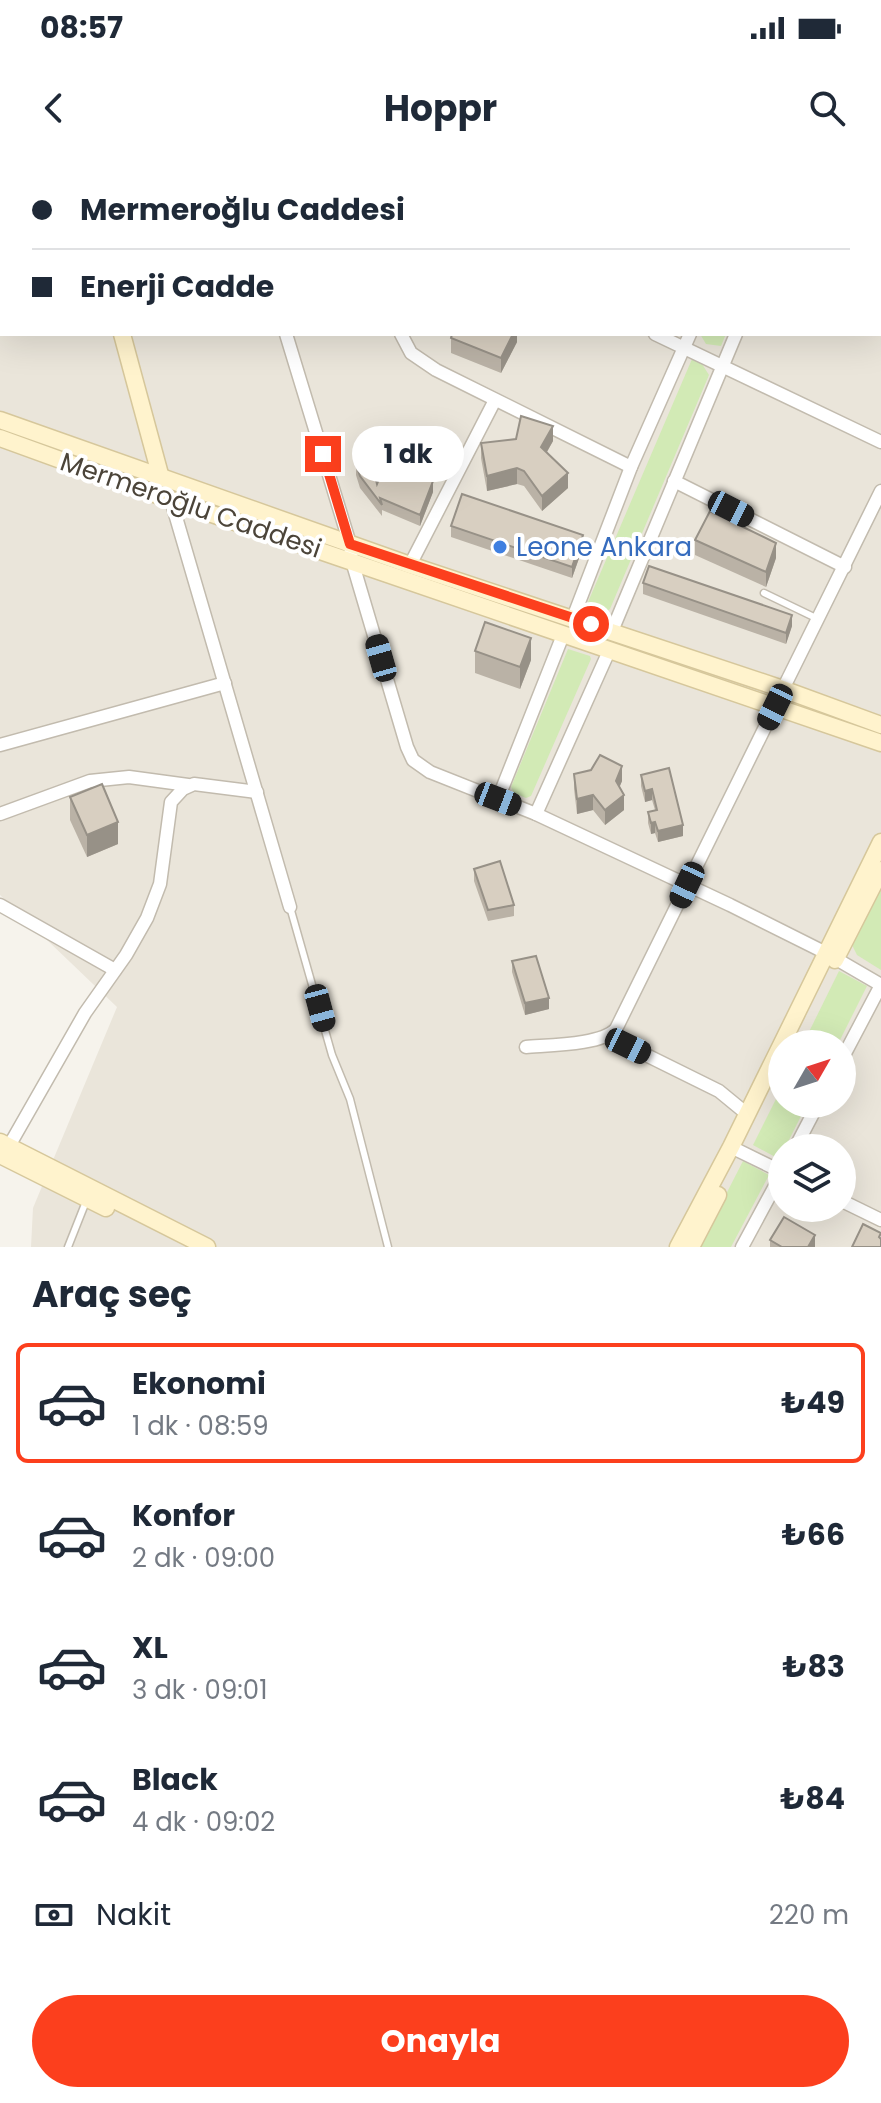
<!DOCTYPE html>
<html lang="tr">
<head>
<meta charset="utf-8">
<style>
	body { margin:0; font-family:Poppins,sans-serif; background:#f2f2f3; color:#1f2937; height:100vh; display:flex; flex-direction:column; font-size:30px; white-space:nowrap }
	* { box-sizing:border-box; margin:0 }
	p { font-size:26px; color:#747a83 }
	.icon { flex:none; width:44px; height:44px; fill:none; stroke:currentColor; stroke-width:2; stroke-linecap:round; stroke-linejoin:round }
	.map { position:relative; height:1087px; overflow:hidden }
	.sheet { display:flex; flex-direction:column; background:#fff; flex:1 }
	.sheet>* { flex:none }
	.guide { position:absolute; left:0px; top:0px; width:882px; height:176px; box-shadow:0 8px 32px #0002; display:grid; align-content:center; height:176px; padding:0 32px; background:#fff }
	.needle { width:52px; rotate:51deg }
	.fabs { position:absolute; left:768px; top:870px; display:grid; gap:16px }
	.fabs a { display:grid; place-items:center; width:88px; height:88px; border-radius:50%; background:#fff; box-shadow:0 8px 32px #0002; font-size:40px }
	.end { position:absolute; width:36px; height:36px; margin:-18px; border:10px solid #fc3f1d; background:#fff; box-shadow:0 0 0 4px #fff }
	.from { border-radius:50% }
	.bubble { position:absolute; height:56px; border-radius:28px; background:#fff; box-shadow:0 8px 32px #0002; font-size:26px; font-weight:700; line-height:56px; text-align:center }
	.car { position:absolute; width:24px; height:48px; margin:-24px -12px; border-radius:10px; box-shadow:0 0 6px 2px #0007; background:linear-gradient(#222 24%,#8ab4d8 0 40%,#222 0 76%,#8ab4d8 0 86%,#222 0) }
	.guide b { display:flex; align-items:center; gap:28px; height:76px; font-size:30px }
	.guide b+b { border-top:2px solid #e0e1e3 }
	.guide i { width:20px; height:20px; background:#1f2937 }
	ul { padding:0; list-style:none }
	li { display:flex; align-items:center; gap:24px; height:120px; margin:0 16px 12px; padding:0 16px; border:4px solid transparent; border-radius:12px }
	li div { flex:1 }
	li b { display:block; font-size:30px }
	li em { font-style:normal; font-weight:700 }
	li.on { border-color:#fc3f1d }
	li>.icon { width:72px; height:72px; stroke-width:1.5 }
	h2 { padding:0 32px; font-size:36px; line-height:96px }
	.pay { display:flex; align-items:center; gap:20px; height:88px; padding:0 32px; font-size:30px }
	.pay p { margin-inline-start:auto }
	.primary-button { display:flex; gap:16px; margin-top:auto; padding:16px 32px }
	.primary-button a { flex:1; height:92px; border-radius:48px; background:#fc3f1d; color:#fff; font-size:32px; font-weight:700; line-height:92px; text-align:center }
	.status { display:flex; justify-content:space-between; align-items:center; height:56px; padding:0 40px; background:#fff; direction:ltr }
	.status svg { height:22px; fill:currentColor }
	header { display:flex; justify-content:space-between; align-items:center; height:104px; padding:0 32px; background:#fff; font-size:36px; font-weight:700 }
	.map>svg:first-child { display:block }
	.residential { fill:#eae5da; fill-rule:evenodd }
	.green { fill:#d2eab5 }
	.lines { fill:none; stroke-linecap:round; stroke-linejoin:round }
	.lane-casing { stroke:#c2bbae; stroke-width:9 }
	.street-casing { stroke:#c2bbae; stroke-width:15 }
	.secondary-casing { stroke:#d6c79b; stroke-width:19 }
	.lane { stroke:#fff; stroke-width:6 }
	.street { stroke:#fff; stroke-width:12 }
	.secondary { stroke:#fff3cd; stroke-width:16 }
	.wall { fill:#bab2a6 }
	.shaded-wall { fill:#979187 }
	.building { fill:#d8cfc1; stroke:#979187; stroke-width:2 }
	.route { stroke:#fc3f1d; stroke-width:10 }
	.shop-dot { fill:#3f7fe0; stroke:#fff; stroke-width:3 }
	.labels { text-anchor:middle; stroke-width:8; stroke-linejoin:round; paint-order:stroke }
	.street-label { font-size:26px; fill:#4b4439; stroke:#fff }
	.shop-label { font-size:26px; fill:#366cbe; stroke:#fff; text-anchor:start }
</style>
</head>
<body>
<div class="status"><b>08:57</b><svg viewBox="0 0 49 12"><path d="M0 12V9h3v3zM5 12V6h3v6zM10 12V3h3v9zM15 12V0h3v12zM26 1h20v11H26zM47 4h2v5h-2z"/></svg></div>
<header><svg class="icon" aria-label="back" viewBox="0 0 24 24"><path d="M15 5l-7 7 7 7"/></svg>Hoppr<svg class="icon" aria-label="search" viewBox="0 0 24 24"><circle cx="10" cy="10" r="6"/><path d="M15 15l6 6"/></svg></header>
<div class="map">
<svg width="881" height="1087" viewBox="0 0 881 1087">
	<rect width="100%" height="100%" fill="#f6f3ec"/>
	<path class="residential" d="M0,0H881V1087H31L33,1048L117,847L0,735ZM2,2H880V174H2ZM782,884H842V944H782ZM782,988H842V1048H782Z"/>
	<g class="green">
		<polygon points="700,174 726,174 721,186 706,184"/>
		<path d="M692,199L702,204L709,215L610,449C602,455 594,452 587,447L588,442Z"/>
		<polygon points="568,489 590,496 591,499 531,636 526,638 514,633 511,627"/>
		<polygon points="881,725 881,810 857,795 852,785"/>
		<polygon points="839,811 867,826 838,884 803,884"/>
		<polygon points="782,927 782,944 807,944 785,988 782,988 779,999 753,985"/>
		<polygon points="743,1001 769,1015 731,1087 699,1087"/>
	</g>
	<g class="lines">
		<defs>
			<g id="lane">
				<polyline points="764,433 818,459"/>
				<polyline points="290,747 332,895 350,939 388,1087"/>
				<polyline points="68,1087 87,1039"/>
			</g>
			<g id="street">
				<polyline points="235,0 236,2"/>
				<polyline points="437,0 437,2"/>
				<polyline points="811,0 816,2"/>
				<polyline points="578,2 580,0"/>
				<polyline points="763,2 763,0"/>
				<polyline points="802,2 803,0"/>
				<polyline points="880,30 881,30"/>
				<polyline points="0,100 2,101"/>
				<polyline points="286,174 350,384 352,401 407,587 413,600 430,612 536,654 730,745 826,793 881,825"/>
				<polyline points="401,174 411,193 436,210 631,307"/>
				<polyline points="655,174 881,282"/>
				<polyline points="674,321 845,407"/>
				<polyline points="171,340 290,747"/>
				<polyline points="410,405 495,240"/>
				<polyline points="573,458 631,307 690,174"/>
				<polyline points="612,471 736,174"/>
				<polyline points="783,529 881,331"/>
				<polyline points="0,585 225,523"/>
				<polyline points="498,639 563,475"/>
				<polyline points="0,654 90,621 129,617 188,625"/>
				<polyline points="536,654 609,491"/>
				<polyline points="0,745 115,810"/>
				<polyline points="613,873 628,886 719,931 747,954"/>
				<path d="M526,887C548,885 602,885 616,869L775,547"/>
				<polyline points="842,899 881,825"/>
				<polyline points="731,987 782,1012"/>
				<polyline points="795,988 818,944"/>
				<polyline points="5,993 85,853 126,795 147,758 160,724 171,642 183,629 194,624 257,632"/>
				<polyline points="842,1041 881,1060"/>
				<polyline points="742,1087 782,1013"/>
			</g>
			<g id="secondary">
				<polyline points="74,0 75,2"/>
				<polyline points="122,174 161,318"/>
				<polyline points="0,260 410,405 777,527 881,565"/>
				<polyline points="0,278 171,340 881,583"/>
				<polyline points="835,800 881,710"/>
				<polyline points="0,982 207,1087"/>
				<polyline points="0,995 106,1048"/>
				<polyline points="678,1087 731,987 881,682"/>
				<polyline points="691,1087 718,1035"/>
			</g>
		</defs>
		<use href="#lane" class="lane-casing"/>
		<use href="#street" class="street-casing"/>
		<use href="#secondary" class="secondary-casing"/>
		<use href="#lane" class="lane"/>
		<use href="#street" class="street"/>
		<use href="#secondary" class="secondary"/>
	</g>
	<g class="wall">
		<polygon points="333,0 356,0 355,2 335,2"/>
		<polygon points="517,174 517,182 501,213 451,193 451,178"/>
		<polygon points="553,281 547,292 568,328 542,351 524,326 517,324 487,331 481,298 481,283"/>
		<polygon points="356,304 377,324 433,332 420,366 382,350 382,356 360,328 356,315"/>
		<polygon points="451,366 583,387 572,418 451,377"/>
		<polygon points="695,380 776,398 766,427 695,395"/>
		<polygon points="643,423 792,466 786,484 643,434"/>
		<polygon points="475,491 531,500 520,529 475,513"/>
		<polygon points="574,614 622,621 619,627 624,650 605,665 593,650 577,654 574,629"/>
		<polygon points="641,615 683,676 658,682 655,673 651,674 648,663 648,652 655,650 652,640 645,642 641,626"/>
		<polygon points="70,637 118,684 87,697 70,660"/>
		<polygon points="474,709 514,745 514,756 488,761 474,721"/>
		<polygon points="512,801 549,849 525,855 512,812"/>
		<polygon points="770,1080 815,1087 770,1087"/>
	</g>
	<g class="shaded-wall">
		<polygon points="513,174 517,174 517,182 501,213 501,198"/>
		<polygon points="553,266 553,281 541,302 541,287"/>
		<polygon points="517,308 517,324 487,331 487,316"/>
		<polygon points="568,313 568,328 542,351 542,336"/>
		<polygon points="433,321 433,332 420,366 420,355"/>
		<polygon points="583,375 583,387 572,418 572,407"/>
		<polygon points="776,383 776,398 766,427 766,412"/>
		<polygon points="792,455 792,466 786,484 786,473"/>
		<polygon points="531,478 531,500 520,529 520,507"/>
		<polygon points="622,606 622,621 616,636 616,621"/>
		<polygon points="652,629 652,640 645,642 645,631"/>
		<polygon points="593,635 593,650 577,654 577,639"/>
		<polygon points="624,635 624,650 605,665 605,650"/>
		<polygon points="118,662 118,684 87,697 87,675"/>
		<polygon points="655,662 655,673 651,674 651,663"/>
		<polygon points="683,665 683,676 658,682 658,671"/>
		<polygon points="549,838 549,849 525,855 525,843"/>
		<polygon points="815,1075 815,1087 808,1087"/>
	</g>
	<g class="building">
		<polygon points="474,0 504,0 504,2 475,2"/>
		<polygon points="452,174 513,174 501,198 451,178"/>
		<polygon points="521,256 553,266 541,287 568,313 542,336 524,311 517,308 487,316 481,283 516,279"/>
		<polygon points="371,300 377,324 386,302 433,321 420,355 380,338 382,345 360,316 356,304"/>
		<polygon points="462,334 583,375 572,407 451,366"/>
		<polygon points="710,351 776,383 766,412 695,380"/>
		<polygon points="649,406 792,455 786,473 643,423"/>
		<polygon points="485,462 531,478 520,507 475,491"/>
		<polygon points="600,595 622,606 616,621 624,635 605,650 593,635 577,639 574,614 591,610"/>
		<polygon points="669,608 683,665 658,671 655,662 651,663 648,652 657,650 652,629 645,631 641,615"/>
		<polygon points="102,624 118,662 87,675 70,637"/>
		<polygon points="500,701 514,745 488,750 474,709"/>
		<polygon points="536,796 549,838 525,843 512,801"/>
		<polygon points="784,1057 815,1075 808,1087 782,1087 770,1080"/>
		<polygon points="863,1064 881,1073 879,1077 881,1079 881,1087 852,1087"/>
	</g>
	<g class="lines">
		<polyline class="route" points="323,294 350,384 591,464"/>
	</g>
	<circle class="shop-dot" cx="500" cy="387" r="8"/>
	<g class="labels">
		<g class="street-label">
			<text transform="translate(191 345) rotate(19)" y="9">Mermeroğlu Caddesi</text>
		</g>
		<g class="shop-label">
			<text x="516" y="396">Leone Ankara</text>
		</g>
	</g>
</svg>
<div class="fabs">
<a><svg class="needle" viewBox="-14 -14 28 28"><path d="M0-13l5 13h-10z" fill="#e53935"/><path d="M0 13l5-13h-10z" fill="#747a83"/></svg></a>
<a><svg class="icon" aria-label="layers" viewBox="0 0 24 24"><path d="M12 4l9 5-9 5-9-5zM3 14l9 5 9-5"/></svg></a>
</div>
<i class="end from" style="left:591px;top:464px"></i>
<i class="end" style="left:323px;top:294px"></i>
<div class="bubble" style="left:352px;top:266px;width:112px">1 dk</div>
<i class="car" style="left:731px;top:349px;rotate:117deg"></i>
<i class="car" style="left:381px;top:498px;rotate:344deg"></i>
<i class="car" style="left:775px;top:547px;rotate:206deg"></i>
<i class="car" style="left:498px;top:639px;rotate:111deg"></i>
<i class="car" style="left:687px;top:725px;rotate:205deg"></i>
<i class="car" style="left:320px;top:848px;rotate:165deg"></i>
<i class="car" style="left:628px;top:886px;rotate:116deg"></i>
<div class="guide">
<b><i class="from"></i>Mermeroğlu Caddesi</b>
<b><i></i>Enerji Cadde</b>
</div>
</div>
<section class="sheet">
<h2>Araç seç</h2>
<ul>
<li class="on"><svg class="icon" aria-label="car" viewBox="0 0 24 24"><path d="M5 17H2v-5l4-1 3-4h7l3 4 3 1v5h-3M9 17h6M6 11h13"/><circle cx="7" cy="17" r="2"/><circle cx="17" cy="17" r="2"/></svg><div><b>Ekonomi</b><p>1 dk · 08:59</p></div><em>₺49</em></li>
<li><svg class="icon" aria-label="car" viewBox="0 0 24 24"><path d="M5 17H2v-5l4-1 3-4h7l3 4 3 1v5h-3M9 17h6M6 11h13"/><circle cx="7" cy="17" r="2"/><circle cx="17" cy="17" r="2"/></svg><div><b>Konfor</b><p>2 dk · 09:00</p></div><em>₺66</em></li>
<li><svg class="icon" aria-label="car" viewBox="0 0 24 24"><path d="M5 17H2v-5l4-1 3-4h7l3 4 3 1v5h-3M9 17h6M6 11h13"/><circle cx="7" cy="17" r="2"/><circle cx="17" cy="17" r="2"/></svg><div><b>XL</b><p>3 dk · 09:01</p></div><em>₺83</em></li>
<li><svg class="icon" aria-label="car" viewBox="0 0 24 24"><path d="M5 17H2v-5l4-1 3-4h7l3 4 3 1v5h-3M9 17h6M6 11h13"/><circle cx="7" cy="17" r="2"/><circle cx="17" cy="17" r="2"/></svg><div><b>Black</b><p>4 dk · 09:02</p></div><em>₺84</em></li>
</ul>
<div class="pay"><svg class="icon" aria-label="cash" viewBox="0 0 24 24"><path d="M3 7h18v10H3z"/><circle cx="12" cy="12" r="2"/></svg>Nakit<p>220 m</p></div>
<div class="primary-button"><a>Onayla</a></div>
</section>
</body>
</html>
